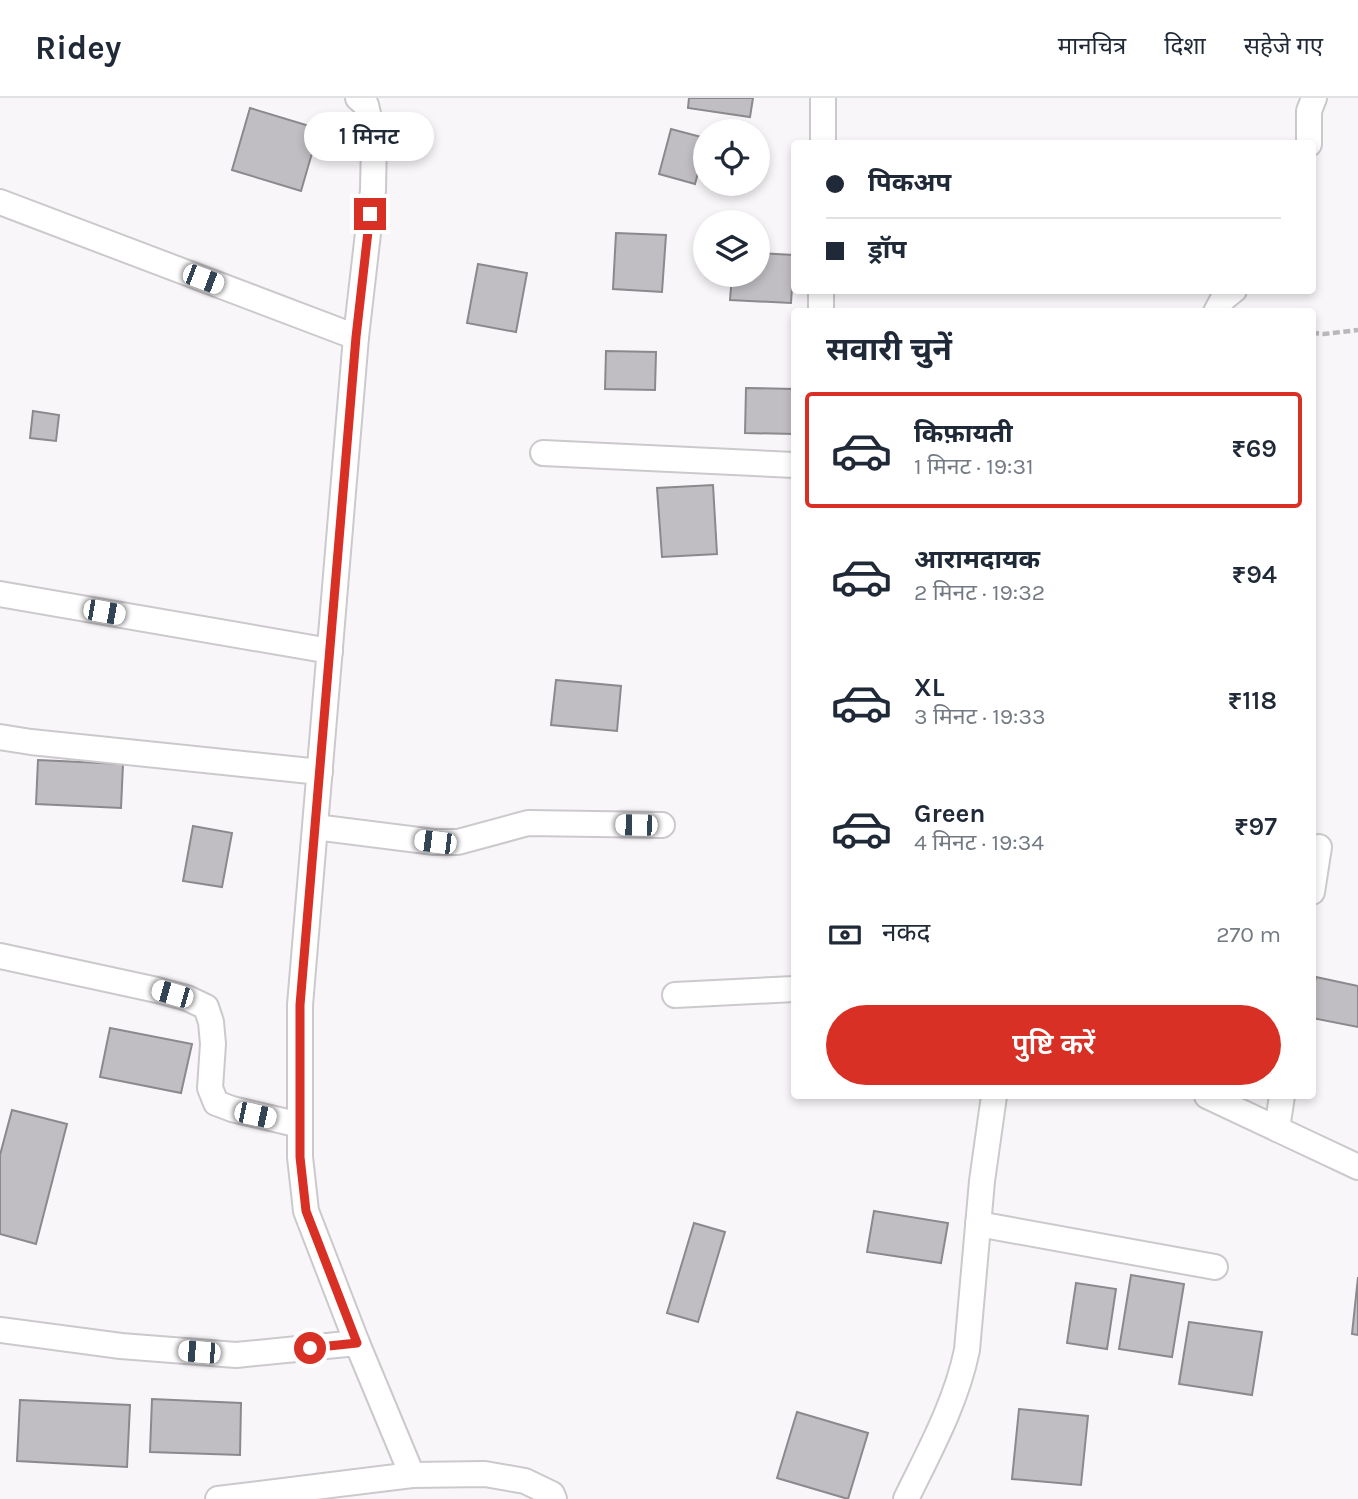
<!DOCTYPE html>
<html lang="hi">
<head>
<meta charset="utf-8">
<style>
	body { margin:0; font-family:Karla,"Noto Sans Devanagari",sans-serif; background:#f6f6f7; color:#1f2937; height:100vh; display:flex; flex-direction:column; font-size:26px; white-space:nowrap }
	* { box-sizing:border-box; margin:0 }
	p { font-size:23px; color:#747a83 }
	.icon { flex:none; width:38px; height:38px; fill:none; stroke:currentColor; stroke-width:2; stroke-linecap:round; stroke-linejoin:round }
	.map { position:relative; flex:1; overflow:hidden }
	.drawer { position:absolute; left:791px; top:210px; width:525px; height:791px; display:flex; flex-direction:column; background:#fff; border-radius:7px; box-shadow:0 4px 10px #0003 }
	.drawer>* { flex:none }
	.top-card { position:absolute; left:791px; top:42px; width:525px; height:154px; border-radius:7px; box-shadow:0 4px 10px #0003; display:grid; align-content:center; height:154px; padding:0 35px; background:#fff }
	.tools { position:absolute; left:693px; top:21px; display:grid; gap:14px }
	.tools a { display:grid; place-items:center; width:77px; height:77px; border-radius:50%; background:#fff; box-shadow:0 4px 10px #0003; font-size:35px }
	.end { position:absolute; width:32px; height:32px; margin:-16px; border:9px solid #d93025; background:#fff; box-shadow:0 0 0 4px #fff }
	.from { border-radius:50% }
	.bubble { position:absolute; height:49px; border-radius:24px; background:#fff; box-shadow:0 4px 10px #0003; font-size:23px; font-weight:600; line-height:49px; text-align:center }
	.car { position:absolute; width:21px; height:42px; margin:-21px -10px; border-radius:9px; box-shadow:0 0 5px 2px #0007; background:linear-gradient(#fff 24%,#345 0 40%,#fff 0 76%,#345 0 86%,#fff 0) }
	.top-card b { display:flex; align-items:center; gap:24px; height:66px; font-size:26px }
	.top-card b+b { border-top:2px solid #e0e1e3 }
	.top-card i { width:18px; height:18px; background:#1f2937 }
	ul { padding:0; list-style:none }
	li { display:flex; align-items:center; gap:21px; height:116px; margin:0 14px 10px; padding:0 21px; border:4px solid transparent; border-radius:7px }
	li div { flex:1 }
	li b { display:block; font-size:26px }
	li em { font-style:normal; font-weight:600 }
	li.on { border-color:#d93025 }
	li>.icon { width:63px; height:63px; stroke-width:1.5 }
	h2 { padding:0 35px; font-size:32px; line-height:84px }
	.pay { display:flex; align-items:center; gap:18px; height:77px; padding:0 35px; font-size:26px }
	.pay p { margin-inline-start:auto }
	.action { display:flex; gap:14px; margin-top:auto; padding:14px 35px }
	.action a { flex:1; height:80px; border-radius:42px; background:#d93025; color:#fff; font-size:28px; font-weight:600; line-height:80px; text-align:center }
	header { display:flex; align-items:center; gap:42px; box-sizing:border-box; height:98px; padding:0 35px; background:#fff; border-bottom:2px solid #e0e1e3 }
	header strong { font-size:33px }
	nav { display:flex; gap:38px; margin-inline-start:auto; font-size:24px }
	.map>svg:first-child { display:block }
	.building { fill:#c0bec2; stroke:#8b898d; stroke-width:2 }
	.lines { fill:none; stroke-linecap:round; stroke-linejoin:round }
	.minor-casing { stroke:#ccc9cd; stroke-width:28 }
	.path { stroke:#b9b7ba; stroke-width:4.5; stroke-dasharray:7 3.5; stroke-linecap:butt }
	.minor { stroke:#fff; stroke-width:24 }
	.route { stroke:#d93025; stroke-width:9 }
</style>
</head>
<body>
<header>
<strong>Ridey</strong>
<nav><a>मानचित्र</a><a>दिशा</a><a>सहेजे गए</a></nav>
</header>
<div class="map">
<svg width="1358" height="1401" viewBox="0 0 1358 1401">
	<rect width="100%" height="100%" fill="#f9f6fa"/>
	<g class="building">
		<polygon points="689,0 753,0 750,19 688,10"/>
		<polygon points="250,10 319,31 301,93 232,72"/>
		<polygon points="671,31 705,40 705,49 695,86 659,76"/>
		<polygon points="616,135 666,137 662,194 613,191"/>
		<polygon points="758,155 794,157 791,205 730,202 732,177 758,177"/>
		<polygon points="478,166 527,175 516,234 467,225"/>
		<polygon points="606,253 656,254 655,292 605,291"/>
		<polygon points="746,290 794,291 794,336 745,335"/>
		<polygon points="33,313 59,317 56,343 30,340"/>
		<polygon points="713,387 717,456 662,459 657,390"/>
		<polygon points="556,582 621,588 617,633 551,627"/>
		<polygon points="38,662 123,666 121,710 36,706"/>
		<polygon points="193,728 232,735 222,789 183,783"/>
		<polygon points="1316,879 1358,888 1358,929 1312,920 1312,898"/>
		<polygon points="110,930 192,946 181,995 100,979"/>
		<polygon points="12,1012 67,1026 36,1146 0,1136 0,1057"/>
		<polygon points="874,1113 948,1125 941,1165 867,1154"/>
		<polygon points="694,1125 725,1134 698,1224 667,1215"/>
		<polygon points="1131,1177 1184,1186 1172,1259 1119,1251"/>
		<polygon points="1358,1179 1358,1237 1352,1236"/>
		<polygon points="1076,1185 1116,1191 1107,1251 1067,1245"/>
		<polygon points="1189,1224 1262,1234 1252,1297 1179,1286"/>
		<polygon points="152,1301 241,1305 240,1357 150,1354"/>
		<polygon points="20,1302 130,1307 127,1369 17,1363"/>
		<polygon points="1019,1311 1088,1318 1081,1387 1012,1381"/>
		<polygon points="797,1314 868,1335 848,1401 777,1380"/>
	</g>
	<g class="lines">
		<defs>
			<g id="minor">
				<polyline points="358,0 366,7 374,42 373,92 356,239 300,907 300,1059 306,1113 357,1245 412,1377"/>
				<polyline points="823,46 823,0"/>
				<polyline points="1309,46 1309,13 1314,0"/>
				<polyline points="0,104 356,239"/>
				<polyline points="821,214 821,192"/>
				<polyline points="1216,214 1223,201 1234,192"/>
				<polyline points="543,355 794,367"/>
				<polyline points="0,496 330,553"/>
				<polyline points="0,639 31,644 320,674"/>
				<polyline points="315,729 434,744 458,744 528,725 662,727"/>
				<polyline points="1312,794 1319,749"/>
				<polyline points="0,858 157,892 187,900 206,909 211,924 213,946 210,990 216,1005 232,1011 300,1027"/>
				<polyline points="675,897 794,891"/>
				<polyline points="1207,998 1358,1069"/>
				<polyline points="1277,1031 1282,998"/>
				<polyline points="978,1126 1215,1169"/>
				<polyline points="0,1232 121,1248 236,1257 357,1245"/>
				<polyline points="218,1401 412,1377 485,1376 525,1383 552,1396 554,1401"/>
				<path d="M906,1401C930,1352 956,1305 967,1252L982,1083L994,998"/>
			</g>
		</defs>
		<use href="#minor" class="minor-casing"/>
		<polyline class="path" points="1312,235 1324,236 1358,232"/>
		<use href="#minor" class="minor"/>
	</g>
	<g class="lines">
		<polyline class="route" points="310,1250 357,1245 306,1113 300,1059 300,907 356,239 370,116"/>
	</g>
</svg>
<div class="tools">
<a><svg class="icon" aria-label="locate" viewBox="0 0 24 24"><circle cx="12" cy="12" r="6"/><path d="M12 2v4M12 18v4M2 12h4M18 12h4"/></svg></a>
<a><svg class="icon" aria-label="layers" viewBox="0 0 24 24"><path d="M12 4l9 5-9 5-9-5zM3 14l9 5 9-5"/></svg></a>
</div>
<i class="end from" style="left:310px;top:1250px"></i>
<i class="end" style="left:370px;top:116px"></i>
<div class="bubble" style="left:304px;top:14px;width:130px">1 मिनट</div>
<i class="car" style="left:203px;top:181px;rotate:111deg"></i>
<i class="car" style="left:104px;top:514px;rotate:100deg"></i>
<i class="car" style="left:636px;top:727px;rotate:271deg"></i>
<i class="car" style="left:435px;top:744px;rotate:277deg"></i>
<i class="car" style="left:172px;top:896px;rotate:286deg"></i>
<i class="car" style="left:255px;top:1017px;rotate:102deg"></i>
<i class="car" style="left:199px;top:1254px;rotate:275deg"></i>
<div class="top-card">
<b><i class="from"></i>पिकअप</b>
<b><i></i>ड्रॉप</b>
</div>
<section class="drawer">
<h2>सवारी चुनें</h2>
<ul>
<li class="on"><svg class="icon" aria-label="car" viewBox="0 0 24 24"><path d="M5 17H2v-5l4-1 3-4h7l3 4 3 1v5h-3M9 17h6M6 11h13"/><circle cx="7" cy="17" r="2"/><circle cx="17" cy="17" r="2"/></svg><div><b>किफ़ायती</b><p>1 मिनट · 19:31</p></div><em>₹69</em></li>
<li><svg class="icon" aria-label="car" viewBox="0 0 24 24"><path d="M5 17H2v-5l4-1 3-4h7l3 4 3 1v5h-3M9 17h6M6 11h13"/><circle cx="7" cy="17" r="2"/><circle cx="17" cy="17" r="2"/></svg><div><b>आरामदायक</b><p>2 मिनट · 19:32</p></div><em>₹94</em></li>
<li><svg class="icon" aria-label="car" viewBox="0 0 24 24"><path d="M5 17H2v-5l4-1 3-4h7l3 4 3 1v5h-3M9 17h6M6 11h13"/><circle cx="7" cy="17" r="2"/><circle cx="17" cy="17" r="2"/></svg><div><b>XL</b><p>3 मिनट · 19:33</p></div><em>₹118</em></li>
<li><svg class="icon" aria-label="car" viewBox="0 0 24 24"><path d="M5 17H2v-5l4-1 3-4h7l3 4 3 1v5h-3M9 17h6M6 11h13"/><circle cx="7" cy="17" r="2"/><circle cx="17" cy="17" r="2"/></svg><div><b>Green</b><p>4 मिनट · 19:34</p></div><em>₹97</em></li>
</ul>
<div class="pay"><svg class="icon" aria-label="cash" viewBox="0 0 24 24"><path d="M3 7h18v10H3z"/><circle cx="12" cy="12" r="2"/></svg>नकद<p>270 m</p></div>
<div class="action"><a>पुष्टि करें</a></div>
</section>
</div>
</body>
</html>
